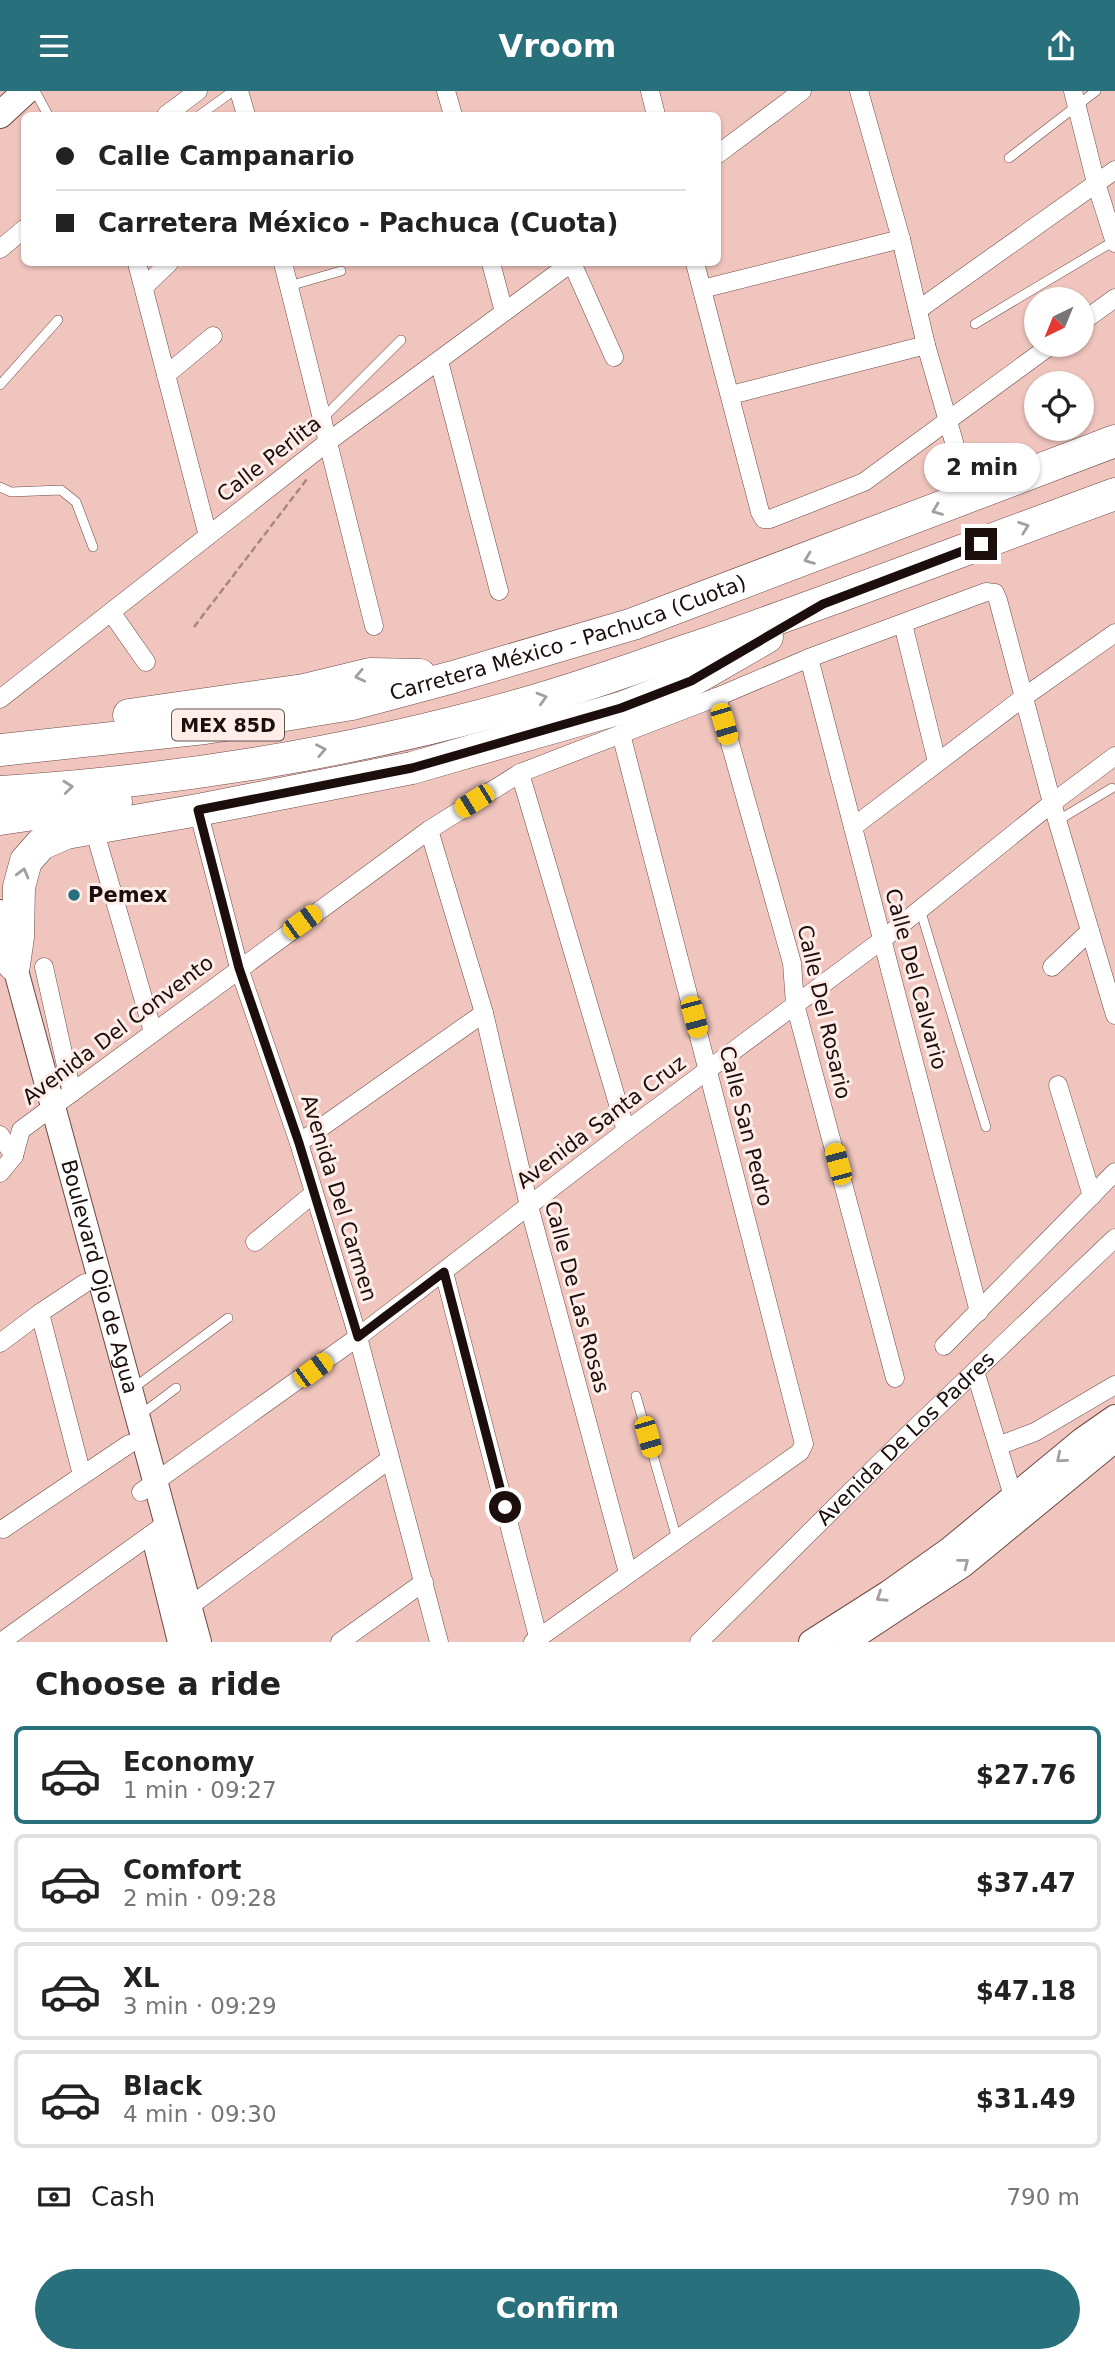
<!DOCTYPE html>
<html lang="en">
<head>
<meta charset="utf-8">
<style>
	body { margin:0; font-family:"DejaVu Sans",sans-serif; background:#f6f6f6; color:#222; height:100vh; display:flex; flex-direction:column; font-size:26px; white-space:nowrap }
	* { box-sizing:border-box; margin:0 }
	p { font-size:23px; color:#767676 }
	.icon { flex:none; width:38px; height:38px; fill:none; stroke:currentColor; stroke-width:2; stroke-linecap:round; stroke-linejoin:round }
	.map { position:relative; height:1551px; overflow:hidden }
	.sheet { display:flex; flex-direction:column; background:#fff; flex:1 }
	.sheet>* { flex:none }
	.banner { position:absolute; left:21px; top:21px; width:700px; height:154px; border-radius:10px; box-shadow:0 2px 5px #0004; display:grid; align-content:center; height:154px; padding:0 35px; background:#fff }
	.needle { width:46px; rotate:223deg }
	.buttons { position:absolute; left:1024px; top:196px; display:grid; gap:14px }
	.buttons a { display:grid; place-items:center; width:70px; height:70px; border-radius:50%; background:#fff; box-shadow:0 2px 5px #0004; font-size:35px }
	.end { position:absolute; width:32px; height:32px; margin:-16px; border:9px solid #1c0e0c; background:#fff; box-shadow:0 0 0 4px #fff }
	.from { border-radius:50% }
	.bubble { position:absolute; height:49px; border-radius:24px; background:#fff; box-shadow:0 2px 5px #0004; font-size:23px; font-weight:800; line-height:49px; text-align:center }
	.car { position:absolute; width:21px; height:42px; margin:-21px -10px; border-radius:9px; box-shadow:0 0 5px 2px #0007; background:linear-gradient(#f5c518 24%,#345 0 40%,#f5c518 0 76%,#345 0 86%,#f5c518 0) }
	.banner b { display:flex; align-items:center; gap:24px; height:66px; font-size:26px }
	.banner b+b { border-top:2px solid #e0e0e0 }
	.banner i { width:18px; height:18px; background:#222 }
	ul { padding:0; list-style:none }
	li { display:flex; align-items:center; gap:21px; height:98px; margin:0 14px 10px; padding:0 21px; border:4px solid #e0e0e0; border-radius:10px }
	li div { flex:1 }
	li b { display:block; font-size:26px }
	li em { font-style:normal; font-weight:800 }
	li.selected { border-color:#28707b }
	li>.icon { width:63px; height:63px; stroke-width:1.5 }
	h2 { padding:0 35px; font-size:32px; line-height:84px }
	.pay { display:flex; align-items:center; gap:18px; height:77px; padding:0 35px; font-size:26px }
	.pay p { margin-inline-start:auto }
	.button { display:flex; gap:14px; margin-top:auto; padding:14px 35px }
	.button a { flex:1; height:80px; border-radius:42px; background:#28707b; color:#fff; font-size:28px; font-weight:800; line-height:80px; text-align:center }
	header { display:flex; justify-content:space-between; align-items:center; height:91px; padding:0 35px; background:#28707b; color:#fff; font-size:32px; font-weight:800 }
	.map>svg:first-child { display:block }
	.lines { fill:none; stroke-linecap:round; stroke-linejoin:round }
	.lane-casing { stroke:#6d4944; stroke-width:10 }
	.street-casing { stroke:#6d4944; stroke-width:19 }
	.secondary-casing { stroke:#6d4944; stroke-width:26 }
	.primary-casing { stroke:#6d4944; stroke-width:28 }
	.highway-casing { stroke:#6d4944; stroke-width:33 }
	.path { stroke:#a88782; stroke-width:2.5; stroke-dasharray:7 3.5; stroke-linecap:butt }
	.lane { stroke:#fff; stroke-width:9 }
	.street { stroke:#fff; stroke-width:18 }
	.secondary { stroke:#fff; stroke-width:24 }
	.primary { stroke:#fff; stroke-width:26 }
	.highway { stroke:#fff; stroke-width:32 }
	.oneway { stroke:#a49f9e }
	.route { stroke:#1c0e0c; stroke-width:9 }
	.poi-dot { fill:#28707b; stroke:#ffedea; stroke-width:2.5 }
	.labels { text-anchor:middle; stroke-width:6; stroke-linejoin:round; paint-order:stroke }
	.shield { fill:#ffedea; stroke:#60514f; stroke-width:2 }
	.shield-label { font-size:19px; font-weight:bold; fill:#1c0e0c }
	.street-label { font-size:21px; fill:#1c0e0c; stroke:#ffedea }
	.poi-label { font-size:21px; font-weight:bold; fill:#1c0e0c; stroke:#ffedea; text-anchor:start }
</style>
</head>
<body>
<header><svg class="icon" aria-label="menu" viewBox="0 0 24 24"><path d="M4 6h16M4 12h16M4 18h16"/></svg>Vroom<svg class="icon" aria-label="share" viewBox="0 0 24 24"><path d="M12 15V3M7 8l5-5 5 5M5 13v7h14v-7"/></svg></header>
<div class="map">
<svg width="1115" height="1551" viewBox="0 0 1115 1551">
	<rect width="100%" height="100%" fill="#f0c5be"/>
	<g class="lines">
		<defs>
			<g id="lane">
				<polyline points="35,0 48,24"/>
				<polyline points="200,24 233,0"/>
				<polyline points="1009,67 1096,0"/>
				<polyline points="289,195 341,180"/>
				<polyline points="975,233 1114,150"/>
				<polyline points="0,294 58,229"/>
				<polyline points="323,327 401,249"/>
				<polyline points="0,396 11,401 61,399 76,411 93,456"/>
				<polyline points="1057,730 1112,697"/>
				<polyline points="920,818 986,1036"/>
				<polyline points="132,1298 228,1227"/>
				<polyline points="636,1305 677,1448"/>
				<polyline points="139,1325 176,1297"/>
			</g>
			<g id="street">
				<polyline points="239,0 246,24"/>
				<polyline points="446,0 453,24"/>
				<polyline points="650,0 656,24"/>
				<polyline points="859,0 901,148 926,254 954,351"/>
				<polyline points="1073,0 1096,92 1115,152"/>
				<polyline points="166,24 198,0"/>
				<polyline points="718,63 802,0"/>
				<polyline points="0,158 24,138"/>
				<polyline points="137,172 208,445"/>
				<polyline points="283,172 374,535"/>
				<polyline points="491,172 504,221"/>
				<polyline points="572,172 614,266"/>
				<polyline points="695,172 760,421 764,428 770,428 864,391 1051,254"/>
				<polyline points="144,196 169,172"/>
				<polyline points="702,198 901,148"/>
				<polyline points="918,219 1115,79"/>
				<polyline points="1082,231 1115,207"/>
				<polyline points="439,270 499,500"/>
				<polyline points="166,284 213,245"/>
				<polyline points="731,304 926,254"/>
				<polyline points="111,521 146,571"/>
				<polyline points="903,533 937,671"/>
				<polyline points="809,567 979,1221"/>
				<polyline points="717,606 792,872 795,913 895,1287"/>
				<polyline points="0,608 329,350 571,172"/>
				<polyline points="520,682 626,1040"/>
				<polyline points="198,719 239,877 299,1052 358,1246 439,1551"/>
				<polyline points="853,736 1024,606 1115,542"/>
				<polyline points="94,738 153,941"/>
				<polyline points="429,739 484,922 529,1115 628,1482"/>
				<polyline points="44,876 72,1002"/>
				<polyline points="1052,876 1090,840"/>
				<polyline points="1058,994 1092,1105"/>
				<polyline points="0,1044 14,1065"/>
				<polyline points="299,1052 484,922"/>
				<polyline points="0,1082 14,1065 21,1039 429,739 520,682 717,606 809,567 986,501 995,502 998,509 1052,712 1115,924"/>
				<polyline points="255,1151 314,1102"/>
				<polyline points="444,1181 538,1546"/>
				<polyline points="0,1252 40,1222"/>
				<polyline points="944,1255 1115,1081"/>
				<polyline points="975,1280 1013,1405"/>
				<polyline points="998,1355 1035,1341 1115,1294"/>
				<polyline points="82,1384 40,1222 85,1192"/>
				<polyline points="141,1401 358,1246 626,1040 882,849 1052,712 1115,665"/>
				<polyline points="3,1438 129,1353"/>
				<polyline points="182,1521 390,1368"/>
				<polyline points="1,1551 167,1432"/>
				<polyline points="340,1551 424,1491"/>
				<polyline points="533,1551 800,1361 804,1353 621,643"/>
				<path id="s1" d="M699,1551L909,1343L1115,1147"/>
			</g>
			<g id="secondary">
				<path id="s2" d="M0,821L199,1551"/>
				<polyline points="157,1458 180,1551"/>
				<polyline points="811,1551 888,1502 950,1458 1082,1349 1115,1326"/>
				<polyline points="846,1551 963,1474 1115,1349"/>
			</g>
			<polyline id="primary" points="0,24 26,0"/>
			<g id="highway">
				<polyline points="129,624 304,599 370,583 420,584"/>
				<path id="s3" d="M0,659L205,637L352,613L453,586L633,533L1115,350"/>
				<path d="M0,701C180,690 360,660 533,610C586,595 637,576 688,559C832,510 973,455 1115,403"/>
				<polyline points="0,728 116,711"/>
				<polyline points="14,874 18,846 19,796 26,770 41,753 66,742 198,719 412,677 621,617 691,590 767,546"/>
			</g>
		</defs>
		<use href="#lane" class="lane-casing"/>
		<use href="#street" class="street-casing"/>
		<use href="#secondary" class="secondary-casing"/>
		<use href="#primary" class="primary-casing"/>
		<use href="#highway" class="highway-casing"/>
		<polyline class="path" points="194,536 307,388"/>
		<use href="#lane" class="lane"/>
		<use href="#street" class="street"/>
		<use href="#secondary" class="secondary"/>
		<use href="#primary" class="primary"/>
		<use href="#highway" class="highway"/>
	</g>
	<defs><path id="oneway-chevron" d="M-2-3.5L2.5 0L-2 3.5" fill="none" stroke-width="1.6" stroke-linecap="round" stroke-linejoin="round" transform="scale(1.75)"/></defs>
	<g class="oneway">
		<use href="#oneway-chevron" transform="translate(937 419) rotate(159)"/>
		<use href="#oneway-chevron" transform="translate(1024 436) rotate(-20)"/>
		<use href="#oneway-chevron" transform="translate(809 468) rotate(159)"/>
		<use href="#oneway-chevron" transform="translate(360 585) rotate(168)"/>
		<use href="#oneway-chevron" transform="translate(542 607) rotate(-16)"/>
		<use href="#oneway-chevron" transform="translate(321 659) rotate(-11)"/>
		<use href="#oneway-chevron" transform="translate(68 696) rotate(-6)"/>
		<use href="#oneway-chevron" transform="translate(23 782) rotate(-75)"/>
		<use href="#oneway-chevron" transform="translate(1061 1367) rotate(140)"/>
		<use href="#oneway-chevron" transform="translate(964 1472) rotate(-38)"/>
		<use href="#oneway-chevron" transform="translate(881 1506) rotate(147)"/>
	</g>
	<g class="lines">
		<polyline class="route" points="505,1416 444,1181 358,1246 299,1052 239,877 198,719 412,677 621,617 691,590 823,513 981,453"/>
	</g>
	<circle class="poi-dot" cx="74" cy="804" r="7"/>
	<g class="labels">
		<rect class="shield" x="172" y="618.5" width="112" height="31" rx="5"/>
		<g class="shield-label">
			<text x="228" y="641">MEX 85D</text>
		</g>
		<g class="street-label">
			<text transform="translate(269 368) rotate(-38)" y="7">Calle Perlita</text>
			<text dy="7" stroke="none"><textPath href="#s3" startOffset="581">Carretera México - Pachuca (Cuota)</textPath></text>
			<text transform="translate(916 888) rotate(75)" y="7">Calle Del Calvario</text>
			<text transform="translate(824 921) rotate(77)" y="7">Calle Del Rosario</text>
			<text transform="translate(118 939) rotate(-37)" y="7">Avenida Del Convento</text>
			<text transform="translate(601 1031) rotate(-37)" y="7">Avenida Santa Cruz</text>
			<text transform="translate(746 1035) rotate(76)" y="7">Calle San Pedro</text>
			<text transform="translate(339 1107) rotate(73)" y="7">Avenida Del Carmen</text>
			<text dy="7" stroke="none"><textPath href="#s2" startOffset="378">Boulevard Ojo de Agua</textPath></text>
			<text transform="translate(577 1206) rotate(75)" y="7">Calle De Las Rosas</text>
			<text dy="7" stroke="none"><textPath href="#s1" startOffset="290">Avenida De Los Padres</textPath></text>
		</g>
		<g class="poi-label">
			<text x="88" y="811">Pemex</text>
		</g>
	</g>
</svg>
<div class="buttons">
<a><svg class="needle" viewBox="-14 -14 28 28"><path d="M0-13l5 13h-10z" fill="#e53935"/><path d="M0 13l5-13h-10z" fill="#767676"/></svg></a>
<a><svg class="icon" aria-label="locate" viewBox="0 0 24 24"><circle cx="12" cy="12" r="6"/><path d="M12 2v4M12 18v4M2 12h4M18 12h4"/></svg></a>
</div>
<i class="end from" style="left:505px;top:1416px"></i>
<i class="end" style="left:981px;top:453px"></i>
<div class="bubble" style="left:924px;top:352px;width:116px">2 min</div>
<i class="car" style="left:724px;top:633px;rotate:164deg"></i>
<i class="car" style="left:474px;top:710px;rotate:238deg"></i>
<i class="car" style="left:302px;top:831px;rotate:54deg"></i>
<i class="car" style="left:694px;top:926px;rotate:165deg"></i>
<i class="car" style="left:838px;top:1073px;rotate:345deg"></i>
<i class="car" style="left:313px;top:1279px;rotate:54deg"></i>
<i class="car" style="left:648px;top:1346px;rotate:164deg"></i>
<div class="banner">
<b><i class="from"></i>Calle Campanario</b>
<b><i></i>Carretera México - Pachuca (Cuota)</b>
</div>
</div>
<section class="sheet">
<h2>Choose a ride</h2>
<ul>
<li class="selected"><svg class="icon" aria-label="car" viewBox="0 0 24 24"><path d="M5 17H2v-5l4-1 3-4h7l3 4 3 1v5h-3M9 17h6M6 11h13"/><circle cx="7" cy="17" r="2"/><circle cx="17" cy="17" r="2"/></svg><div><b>Economy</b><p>1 min · 09:27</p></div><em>$27.76</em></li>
<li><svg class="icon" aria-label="car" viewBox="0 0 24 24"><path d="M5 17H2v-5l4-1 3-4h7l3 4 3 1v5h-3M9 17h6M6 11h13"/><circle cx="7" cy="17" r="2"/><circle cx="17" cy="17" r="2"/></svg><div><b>Comfort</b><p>2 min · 09:28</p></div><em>$37.47</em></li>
<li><svg class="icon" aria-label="car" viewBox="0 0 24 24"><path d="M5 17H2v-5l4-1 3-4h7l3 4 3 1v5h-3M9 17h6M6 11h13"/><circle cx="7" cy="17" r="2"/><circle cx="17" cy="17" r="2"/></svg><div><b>XL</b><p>3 min · 09:29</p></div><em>$47.18</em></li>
<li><svg class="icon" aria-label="car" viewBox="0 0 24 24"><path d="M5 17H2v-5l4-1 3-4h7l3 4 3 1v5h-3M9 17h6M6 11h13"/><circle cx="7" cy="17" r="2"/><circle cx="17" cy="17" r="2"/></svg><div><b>Black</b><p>4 min · 09:30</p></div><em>$31.49</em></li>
</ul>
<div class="pay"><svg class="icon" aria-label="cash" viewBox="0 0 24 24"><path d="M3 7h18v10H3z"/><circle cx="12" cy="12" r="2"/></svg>Cash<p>790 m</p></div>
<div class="button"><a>Confirm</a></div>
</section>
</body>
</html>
